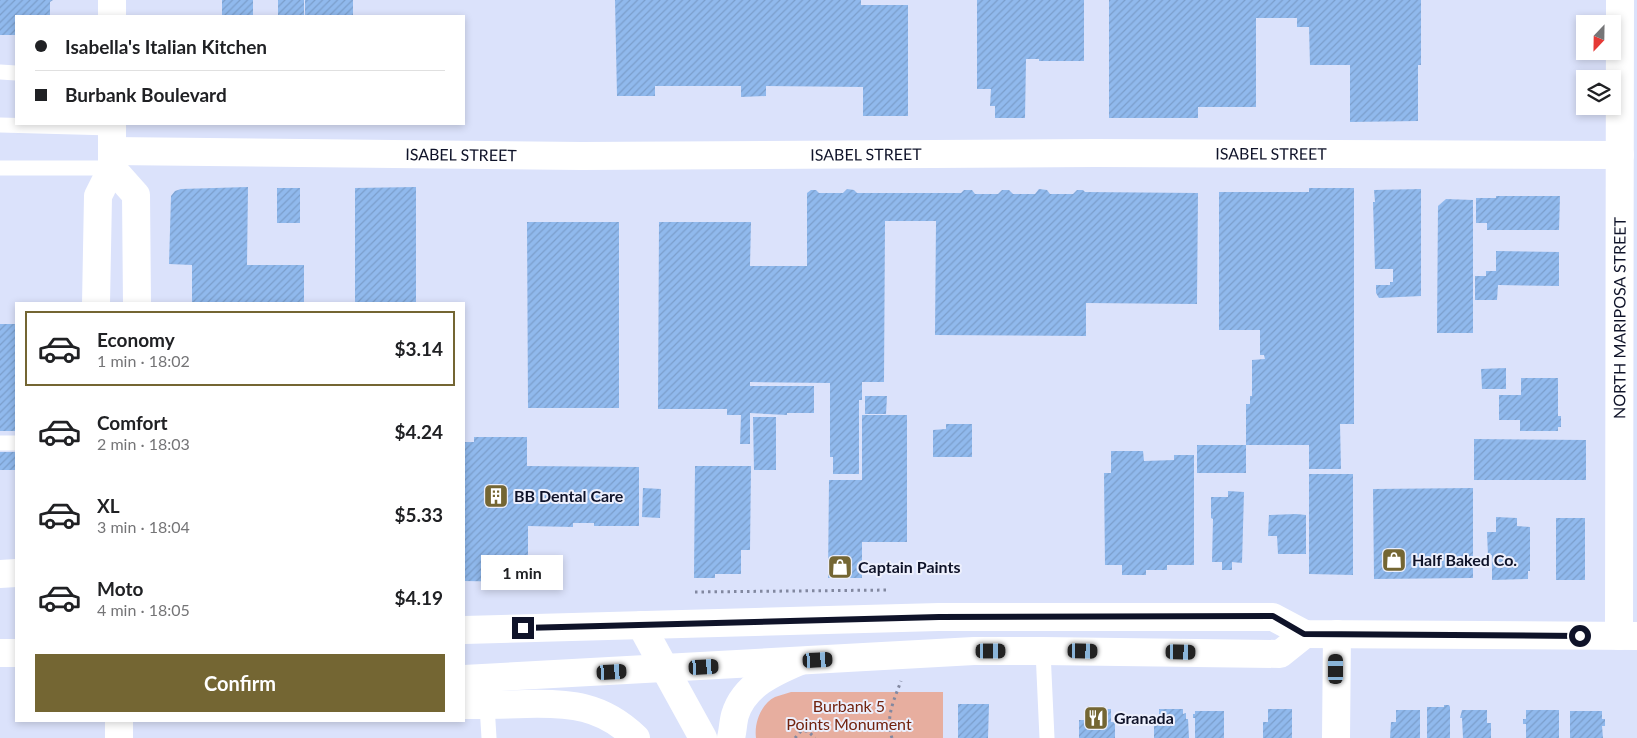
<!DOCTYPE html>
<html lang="en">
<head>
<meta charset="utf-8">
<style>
	body { margin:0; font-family:Lato,sans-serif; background:#f2f2f2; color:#202124; height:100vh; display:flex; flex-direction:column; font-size:19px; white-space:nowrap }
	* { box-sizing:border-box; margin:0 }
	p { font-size:16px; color:#757577 }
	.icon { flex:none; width:28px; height:28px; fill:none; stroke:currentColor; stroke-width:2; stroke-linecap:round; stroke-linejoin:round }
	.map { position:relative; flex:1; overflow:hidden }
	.side { position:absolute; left:15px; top:302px; width:450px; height:420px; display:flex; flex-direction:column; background:#fff; border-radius:0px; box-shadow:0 2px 8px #0003 }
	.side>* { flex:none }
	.guide { position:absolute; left:15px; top:15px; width:450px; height:110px; border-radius:0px; box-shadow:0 2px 8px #0003; display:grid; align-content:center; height:110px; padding:0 20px; background:#fff }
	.needle { width:32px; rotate:202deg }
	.tools { position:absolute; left:1576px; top:15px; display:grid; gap:10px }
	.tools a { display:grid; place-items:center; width:45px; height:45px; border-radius:0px; background:#fff; box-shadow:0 2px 8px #0003; font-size:25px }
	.end { position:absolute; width:22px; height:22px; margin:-11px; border:6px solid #0f1329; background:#fff; box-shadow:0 0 0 2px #fff }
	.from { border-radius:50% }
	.bubble { position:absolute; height:35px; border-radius:0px; background:#fff; box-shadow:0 2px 8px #0003; font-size:16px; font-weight:700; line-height:35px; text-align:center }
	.car { position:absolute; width:15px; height:30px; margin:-15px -8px; border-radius:6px; box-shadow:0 0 4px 1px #0007; background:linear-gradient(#222 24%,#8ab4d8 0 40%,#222 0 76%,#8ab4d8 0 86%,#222 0) }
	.guide b { display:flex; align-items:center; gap:18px; height:48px; font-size:19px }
	.guide b+b { border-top:1px solid #e0e0e0 }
	.guide i { width:12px; height:12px; background:#202124 }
	ul { padding:9px 0 0; list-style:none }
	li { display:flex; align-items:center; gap:15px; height:75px; margin:0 10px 8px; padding:0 10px; border:2px solid transparent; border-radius:0px }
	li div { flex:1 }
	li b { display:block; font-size:19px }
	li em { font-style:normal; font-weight:700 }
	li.active { border-color:#746633 }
	li>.icon { width:45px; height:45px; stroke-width:1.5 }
	.cta { display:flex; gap:10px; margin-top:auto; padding:10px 20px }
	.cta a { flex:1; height:58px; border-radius:0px; background:#746633; color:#fff; font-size:20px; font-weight:700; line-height:58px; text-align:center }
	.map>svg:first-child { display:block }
	.park { fill:#e7ae9f }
	.building { fill:url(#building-hatch) }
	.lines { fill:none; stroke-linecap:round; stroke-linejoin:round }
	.path { stroke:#8288a0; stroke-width:3; stroke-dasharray:2.5 4; stroke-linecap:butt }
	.lane { stroke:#fff; stroke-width:15 }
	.street { stroke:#fff; stroke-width:28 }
	.secondary { stroke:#fff; stroke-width:28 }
	.primary { stroke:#fff; stroke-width:28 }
	.route { stroke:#0f1329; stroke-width:6 }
	.labels { text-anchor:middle; stroke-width:4; stroke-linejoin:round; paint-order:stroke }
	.street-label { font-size:16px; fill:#0f1329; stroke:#eceffc }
	.poi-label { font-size:16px; font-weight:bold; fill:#0f1329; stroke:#eceffc; text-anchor:start }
	.park-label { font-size:16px; fill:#72220e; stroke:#eceffc }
</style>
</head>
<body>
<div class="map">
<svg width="1637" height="738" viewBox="0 0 1637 738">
	<defs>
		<pattern id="building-hatch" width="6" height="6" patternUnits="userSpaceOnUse" patternTransform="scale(1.25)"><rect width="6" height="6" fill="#90b9ed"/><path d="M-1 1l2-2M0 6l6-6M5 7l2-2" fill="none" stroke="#7b9ecb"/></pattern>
	</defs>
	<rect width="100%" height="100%" fill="#dbe2fb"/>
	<path class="park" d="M791,692H943V738H756C754,723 761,704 775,697C780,695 786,694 791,692Z"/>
	<g class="building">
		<polygon points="0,0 53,0 50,2 50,16 16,16 16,35 0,35"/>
		<rect x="222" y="0" width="31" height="16"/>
		<rect x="278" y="0" width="26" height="16"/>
		<rect x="305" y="0" width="48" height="16"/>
		<polygon points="615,0 861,0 861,5 908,5 908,116 863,116 863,87 766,86 766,96 741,97 741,86 655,86 655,96 617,96"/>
		<polygon points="977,0 1084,0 1084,61 1039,61 1039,59 1026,59 1025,118 995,118 995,106 990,106 991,89 977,89"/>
		<polygon points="1109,0 1421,0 1421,65 1418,65 1418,121 1350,122 1350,65 1310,65 1309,27 1297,27 1297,18 1256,18 1256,107 1198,107 1198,118 1109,118"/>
		<polygon points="248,187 247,265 304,265 304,304 192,304 192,265 169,264 171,196 175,191 181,189"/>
		<polygon points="416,187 416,304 355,304 355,188"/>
		<rect x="277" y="188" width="23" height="35"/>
		<polygon points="1309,188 1354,188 1354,424 1340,424 1341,469 1309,469 1309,445 1246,445 1246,404 1250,404 1250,396 1252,396 1252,360 1265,359 1264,355 1260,355 1260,330 1219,330 1219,192 1309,192"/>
		<polygon points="847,189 854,190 857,193 961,193 964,190 972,190 975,194 998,194 1002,190 1009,190 1013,194 1035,194 1039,189 1047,190 1050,194 1073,194 1077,190 1083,190 1085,192 1198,193 1197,304 1086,303 1086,336 935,335 936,221 885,221 884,382 862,382 862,400 859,400 859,474 833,474 833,457 830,457 830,383 750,382 750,386 814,386 814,413 787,413 787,415 750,413 750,444 740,444 741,415 727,415 727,409 658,409 659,222 751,222 750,266 807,266 807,193 811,190 816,190 819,193 843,193"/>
		<polygon points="1421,189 1421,296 1379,298 1376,293 1376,285 1390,285 1390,282 1393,282 1393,269 1375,269 1373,202 1375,202 1374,190"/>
		<polygon points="1496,196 1560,196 1559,230 1487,230 1487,223 1476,223 1476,198 1496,198"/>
		<polygon points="1446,199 1473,200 1473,333 1437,333 1438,206"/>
		<polygon points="527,222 619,222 619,408 528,408"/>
		<polygon points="1496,251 1559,252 1559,286 1498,285 1497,300 1475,300 1475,276 1486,276 1486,271 1496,271"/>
		<rect x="0" y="324" width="16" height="107"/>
		<polygon points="1506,368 1506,389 1482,389 1481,369"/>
		<polygon points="1521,378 1558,378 1558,416 1561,416 1561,427 1558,427 1558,431 1520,431 1520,420 1499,420 1499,395 1521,395"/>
		<polygon points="865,396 887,396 886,414 865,414"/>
		<polygon points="862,415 907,415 907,542 862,542 862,578 828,578 829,480 862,480"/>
		<polygon points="753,417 776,417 776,470 754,470"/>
		<polygon points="946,424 972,424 972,457 933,457 933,430 946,429"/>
		<polygon points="474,437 527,437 527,466 639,467 639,526 594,526 594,523 573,523 573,527 528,526 528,582 464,581 464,442 474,442"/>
		<polygon points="1474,439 1586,440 1586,480 1474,480"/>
		<rect x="1197" y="445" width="49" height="28"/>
		<polygon points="1111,451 1143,451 1144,461 1174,460 1174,455 1194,455 1194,565 1167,565 1167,570 1146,570 1146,575 1122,575 1122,565 1105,565 1104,473 1111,473"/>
		<rect x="0" y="452" width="16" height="18"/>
		<polygon points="695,466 751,466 750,550 741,550 741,574 715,574 715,578 694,578"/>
		<polygon points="1309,474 1353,474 1353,575 1309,574"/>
		<polygon points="643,488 661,489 660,518 642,517"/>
		<polygon points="1473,488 1473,578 1374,579 1373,489"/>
		<polygon points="1228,491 1244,492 1242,563 1232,562 1232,570 1222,570 1222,562 1212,562 1213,519 1211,518 1211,497 1228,497"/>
		<polygon points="1296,514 1306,515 1306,554 1278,554 1277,536 1268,536 1269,515"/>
		<polygon points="1496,517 1517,518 1517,526 1530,527 1530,571 1528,571 1528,579 1492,580 1492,555 1488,556 1487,532 1496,532"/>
		<rect x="1556" y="518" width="29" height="62"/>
		<polygon points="958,704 989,704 988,738 958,738"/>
		<polygon points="1444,705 1449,705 1450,707 1450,738 1427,738 1427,707 1444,707"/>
		<polygon points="1086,709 1111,709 1111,722 1115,722 1115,738 1079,738 1079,720 1087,720 1086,718 1084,718 1084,714 1086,714"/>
		<polygon points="1159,709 1183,709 1183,714 1186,713 1186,719 1188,719 1189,738 1154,738 1154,722 1159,722"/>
		<polygon points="1268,709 1292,709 1292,738 1263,738 1263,722 1268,722"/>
		<polygon points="1396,710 1420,710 1420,738 1390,738 1391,722 1396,722"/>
		<polygon points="1462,710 1487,710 1487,723 1491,723 1491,738 1463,738 1462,718 1460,718"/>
		<polygon points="1526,710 1559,710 1559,738 1526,738 1526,724 1523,724 1523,719 1526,719"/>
		<polygon points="1195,711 1224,711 1224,738 1195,738 1195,718 1193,718 1193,714 1195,714"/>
		<polygon points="1570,711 1602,711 1602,719 1605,719 1605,726 1602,726 1603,738 1570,738"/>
	</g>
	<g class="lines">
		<g class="path">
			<polyline points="695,592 890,590"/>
			<polyline points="795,738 801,731 808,731 815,738"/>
			<path d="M892,738C885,718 894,700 901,681"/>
		</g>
		<g class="lane">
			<polyline points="0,72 16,73"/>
			<polyline points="0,125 112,128"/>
			<polyline points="0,168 112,168"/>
			<polyline points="0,443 16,443"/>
			<polyline points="1043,651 1047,738"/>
			<polyline points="487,705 489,738"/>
		</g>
		<g class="street">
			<path id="s1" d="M112,151L582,156L1095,153L1620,155"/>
			<polyline points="0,574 16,573"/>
			<polyline points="1336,738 1337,634"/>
		</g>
		<g class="secondary">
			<path id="s2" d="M1619,636L1620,0"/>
			<polyline points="665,669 703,738"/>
			<path d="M464,705C484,705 505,705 526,704C570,703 602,705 636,738"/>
			<path d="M731,738C733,730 733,722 735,715C744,685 774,672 800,661"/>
		</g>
		<g class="primary">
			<polyline points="112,16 112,0"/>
			<polyline points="112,168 136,195 137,304"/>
			<polyline points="96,304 98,196 112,168 112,124"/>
			<polyline points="641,625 665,669"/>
			<polyline points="464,630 939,617 1273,617 1305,634 1637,636"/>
			<polyline points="0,653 16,653"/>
			<polyline points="464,679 974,651 1043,651 1280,654 1305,634"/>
			<polyline points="119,738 119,721"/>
		</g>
	</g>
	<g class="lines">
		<polyline class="route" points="523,628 939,617 1273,616 1304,634 1580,636"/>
	</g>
	<defs>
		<symbol id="building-square" viewBox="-11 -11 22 22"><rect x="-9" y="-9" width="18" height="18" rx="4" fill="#746633" stroke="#eceffc"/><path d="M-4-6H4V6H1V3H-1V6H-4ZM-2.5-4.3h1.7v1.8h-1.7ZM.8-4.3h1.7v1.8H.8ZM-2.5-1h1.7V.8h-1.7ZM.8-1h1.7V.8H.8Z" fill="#fff"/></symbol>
		<symbol id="shop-square" viewBox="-11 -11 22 22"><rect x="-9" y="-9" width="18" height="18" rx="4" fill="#746633" stroke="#eceffc"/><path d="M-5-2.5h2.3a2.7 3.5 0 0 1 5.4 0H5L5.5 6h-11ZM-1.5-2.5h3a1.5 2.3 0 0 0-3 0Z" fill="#fff"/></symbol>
		<symbol id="restaurant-square" viewBox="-11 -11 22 22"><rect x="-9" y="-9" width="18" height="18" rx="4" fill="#746633" stroke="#eceffc"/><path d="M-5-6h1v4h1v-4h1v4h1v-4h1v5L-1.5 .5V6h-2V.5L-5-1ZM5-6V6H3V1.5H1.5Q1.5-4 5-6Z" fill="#fff"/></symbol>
	</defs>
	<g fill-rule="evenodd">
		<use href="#building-square" x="482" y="482" width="28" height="28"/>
		<use href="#shop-square" x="1380" y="546" width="28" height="28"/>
		<use href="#shop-square" x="826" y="553" width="28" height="28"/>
		<use href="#restaurant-square" x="1082" y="704" width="28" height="28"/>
	</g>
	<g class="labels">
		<g class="street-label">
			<text dy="6" stroke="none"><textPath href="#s1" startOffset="754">ISABEL STREET</textPath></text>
			<text dy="6" stroke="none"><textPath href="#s1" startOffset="1159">ISABEL STREET</textPath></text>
			<text dy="6" stroke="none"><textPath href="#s1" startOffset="349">ISABEL STREET</textPath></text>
			<text dy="6" stroke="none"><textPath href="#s2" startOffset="318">NORTH MARIPOSA STREET</textPath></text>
		</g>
		<g class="poi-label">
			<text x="514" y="502">BB Dental Care</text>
			<text x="1412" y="566">Half Baked Co.</text>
			<text x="858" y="573">Captain Paints</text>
			<text x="1114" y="724">Granada</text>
		</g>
		<g class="park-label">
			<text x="849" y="712">Burbank 5<tspan x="849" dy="18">Points Monument</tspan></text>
		</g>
	</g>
</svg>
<div class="tools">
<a><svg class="needle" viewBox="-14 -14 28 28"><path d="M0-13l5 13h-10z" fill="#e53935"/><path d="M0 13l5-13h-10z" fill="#757577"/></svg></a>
<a><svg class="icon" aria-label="layers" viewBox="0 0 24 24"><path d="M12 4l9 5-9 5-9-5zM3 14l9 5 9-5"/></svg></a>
</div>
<i class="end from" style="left:1580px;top:636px"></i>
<i class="end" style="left:523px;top:628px"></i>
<div class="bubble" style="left:481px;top:555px;width:82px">1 min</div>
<i class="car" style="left:991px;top:651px;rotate:90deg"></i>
<i class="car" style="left:1083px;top:651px;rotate:91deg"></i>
<i class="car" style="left:1181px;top:652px;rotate:91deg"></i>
<i class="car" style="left:818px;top:660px;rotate:87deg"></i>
<i class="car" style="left:704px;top:667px;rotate:87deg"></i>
<i class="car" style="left:1336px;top:669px;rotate:0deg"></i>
<i class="car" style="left:612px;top:672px;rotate:87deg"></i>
<div class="guide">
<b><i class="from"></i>Isabella's Italian Kitchen</b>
<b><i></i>Burbank Boulevard</b>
</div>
<section class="side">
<ul>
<li class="active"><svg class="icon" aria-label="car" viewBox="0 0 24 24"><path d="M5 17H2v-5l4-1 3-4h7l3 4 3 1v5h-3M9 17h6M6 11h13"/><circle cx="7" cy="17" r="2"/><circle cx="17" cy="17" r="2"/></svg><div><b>Economy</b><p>1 min · 18:02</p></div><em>$3.14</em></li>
<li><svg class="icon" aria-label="car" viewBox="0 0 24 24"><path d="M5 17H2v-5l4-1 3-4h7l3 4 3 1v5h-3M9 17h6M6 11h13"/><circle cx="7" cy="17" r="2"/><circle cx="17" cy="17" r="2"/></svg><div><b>Comfort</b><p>2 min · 18:03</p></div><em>$4.24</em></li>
<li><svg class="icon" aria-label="car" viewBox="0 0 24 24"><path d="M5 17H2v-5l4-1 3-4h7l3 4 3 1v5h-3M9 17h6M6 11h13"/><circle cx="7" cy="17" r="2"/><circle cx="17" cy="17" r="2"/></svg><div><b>XL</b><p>3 min · 18:04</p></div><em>$5.33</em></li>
<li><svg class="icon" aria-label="car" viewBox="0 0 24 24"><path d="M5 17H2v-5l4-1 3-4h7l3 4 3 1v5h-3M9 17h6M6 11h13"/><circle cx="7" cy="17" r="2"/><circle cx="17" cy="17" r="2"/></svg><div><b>Moto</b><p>4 min · 18:05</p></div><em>$4.19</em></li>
</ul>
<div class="cta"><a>Confirm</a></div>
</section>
</div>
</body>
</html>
